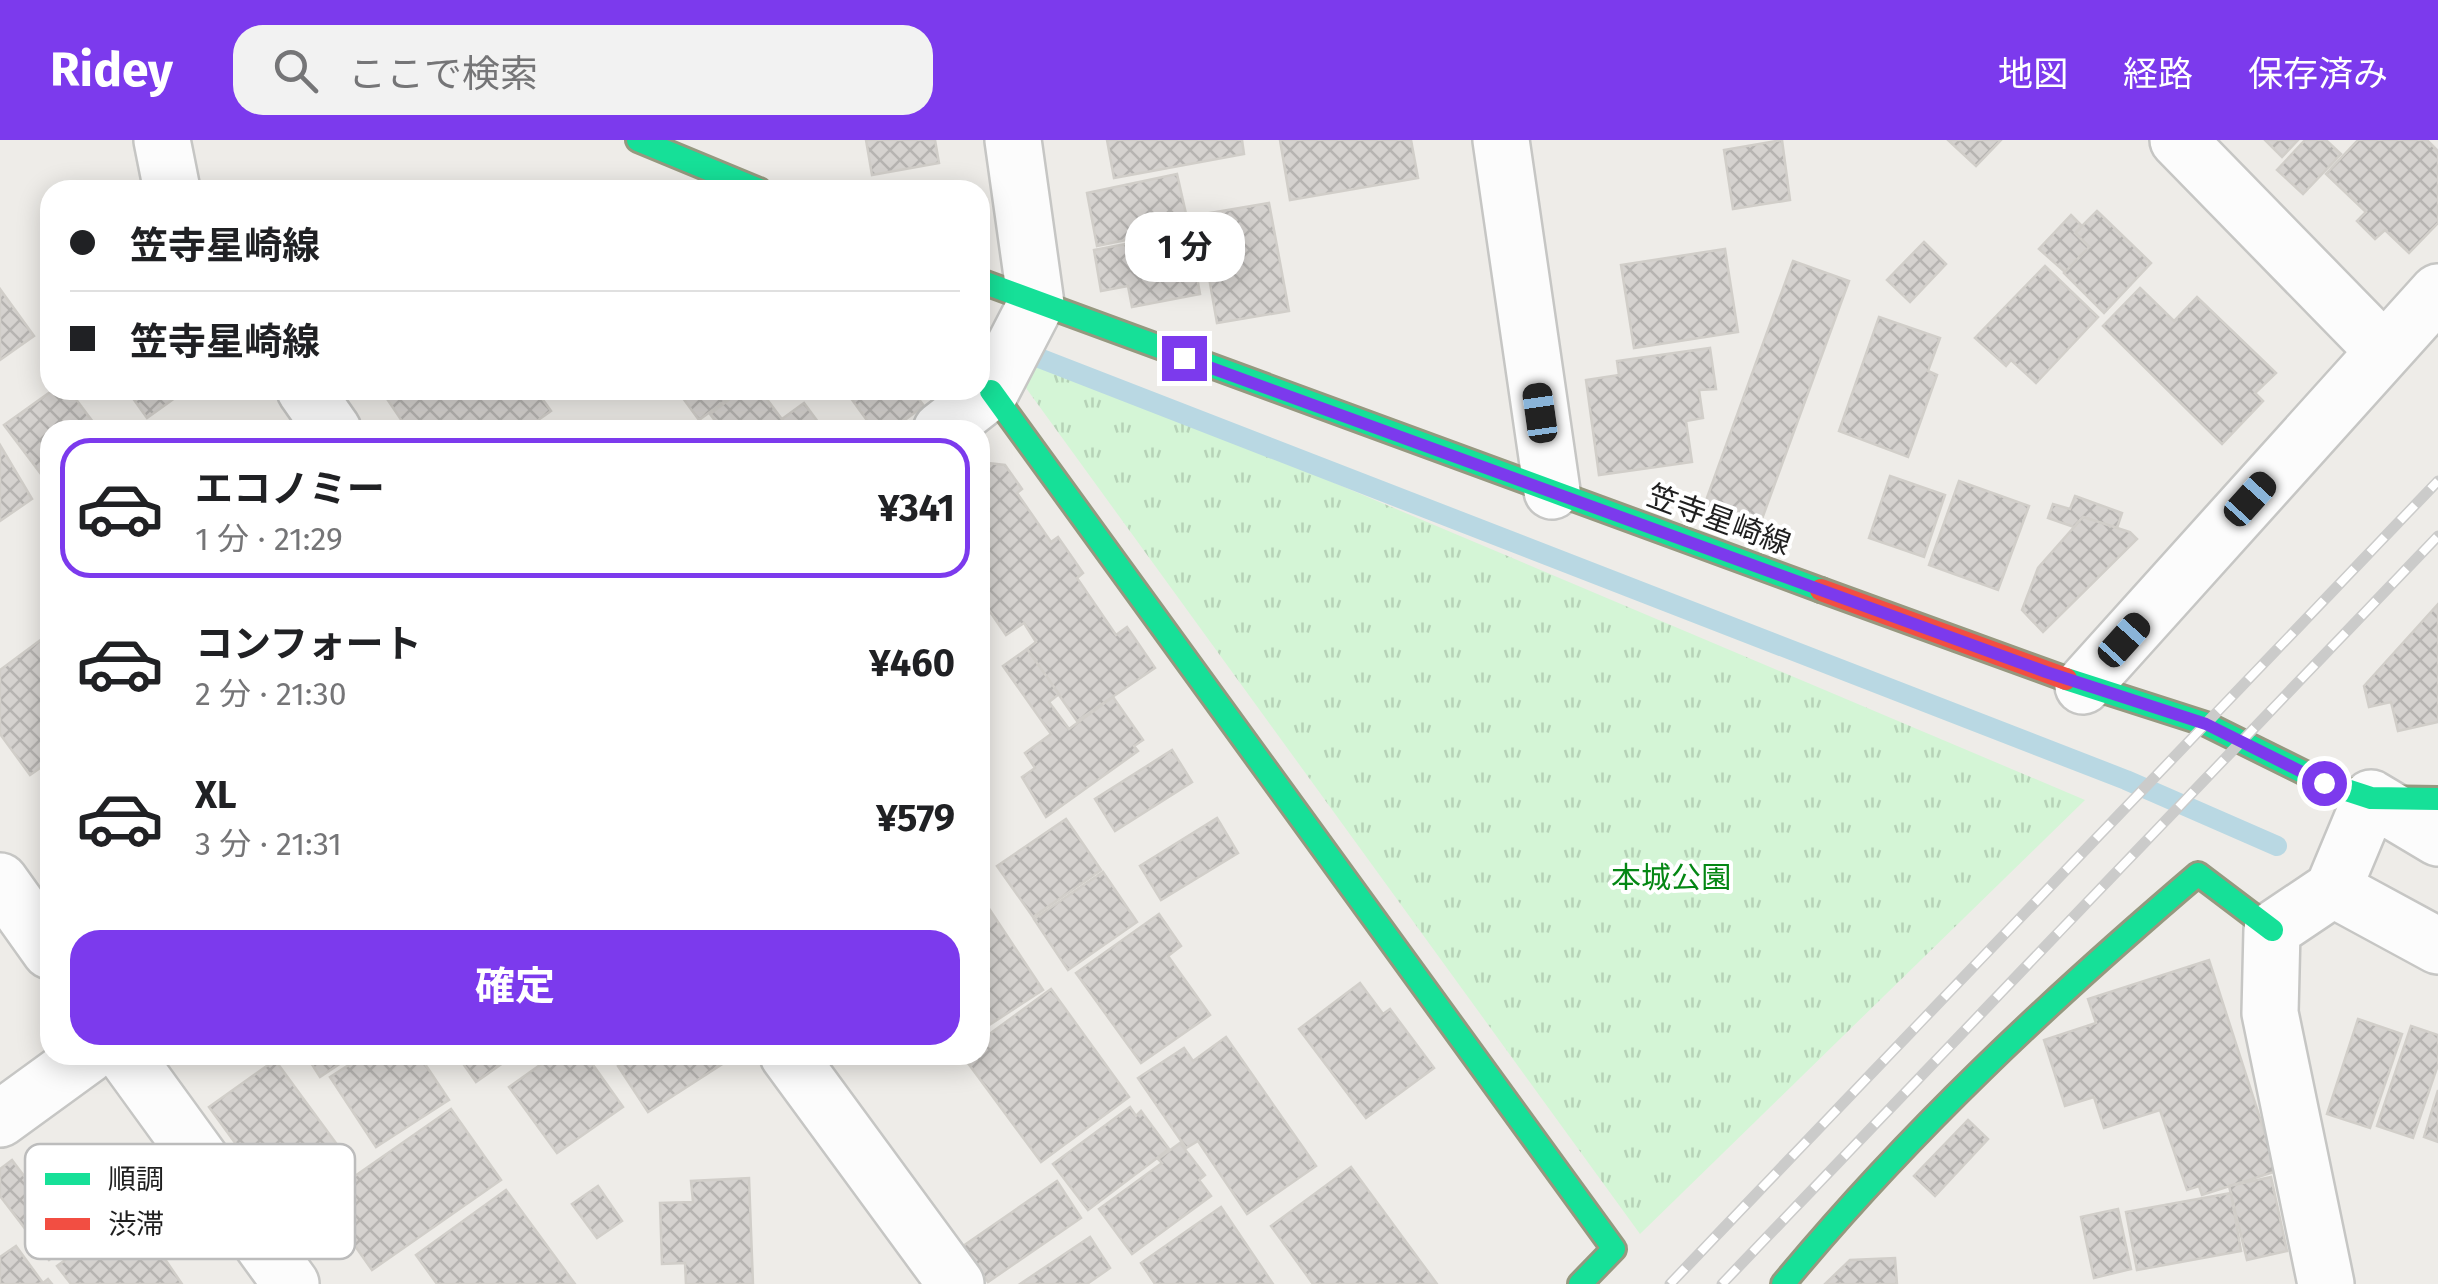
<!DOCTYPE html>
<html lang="ja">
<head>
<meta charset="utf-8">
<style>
	body { margin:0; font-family:"Fira Sans","Noto Sans JP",sans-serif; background:#f2f2f2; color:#202124; height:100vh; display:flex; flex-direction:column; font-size:38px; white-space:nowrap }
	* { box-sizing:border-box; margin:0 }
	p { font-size:32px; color:#757577 }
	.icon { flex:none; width:55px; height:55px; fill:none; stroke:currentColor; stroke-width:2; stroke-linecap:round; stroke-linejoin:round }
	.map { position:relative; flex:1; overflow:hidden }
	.panel { position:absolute; left:40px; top:280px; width:950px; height:645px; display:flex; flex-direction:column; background:#fff; border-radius:30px; box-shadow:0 5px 25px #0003 }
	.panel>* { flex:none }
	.top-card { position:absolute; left:40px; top:40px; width:950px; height:220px; border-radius:30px; box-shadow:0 5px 25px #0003; display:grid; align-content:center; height:220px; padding:0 30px; background:#fff }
	.end { position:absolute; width:45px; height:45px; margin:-22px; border:12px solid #7c3aed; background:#fff; box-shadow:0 0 0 5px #fff }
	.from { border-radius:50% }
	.bubble { position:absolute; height:70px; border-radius:30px; background:#fff; box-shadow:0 5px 25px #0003; font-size:32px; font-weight:700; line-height:70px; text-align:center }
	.car { position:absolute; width:30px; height:60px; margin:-30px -15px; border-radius:12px; box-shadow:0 0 8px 2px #0007; background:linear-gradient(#222 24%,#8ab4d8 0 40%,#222 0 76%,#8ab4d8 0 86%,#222 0) }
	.top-card b { display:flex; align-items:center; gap:35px; height:95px; font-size:38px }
	.top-card b+b { border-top:2px solid #e0e0e0 }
	.top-card i { width:25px; height:25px; background:#202124 }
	ul { padding:18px 0 0; list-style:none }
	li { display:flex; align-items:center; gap:30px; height:140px; margin:0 20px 15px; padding:0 10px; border:5px solid transparent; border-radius:30px }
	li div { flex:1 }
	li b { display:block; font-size:38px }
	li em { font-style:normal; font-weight:700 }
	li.selected { border-color:#7c3aed }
	li>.icon { width:90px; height:90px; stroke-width:1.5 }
	.button { display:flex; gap:20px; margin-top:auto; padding:20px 30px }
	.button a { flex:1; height:115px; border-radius:30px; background:#7c3aed; color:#fff; font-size:40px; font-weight:700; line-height:115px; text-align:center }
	header { display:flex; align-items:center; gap:60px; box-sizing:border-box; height:140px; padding:0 50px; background:#7c3aed; color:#fff }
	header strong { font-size:48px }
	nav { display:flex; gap:55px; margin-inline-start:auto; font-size:35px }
	.search { width:700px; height:90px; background:#f2f2f2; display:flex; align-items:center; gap:25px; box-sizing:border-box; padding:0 35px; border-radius:30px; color:#757577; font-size:38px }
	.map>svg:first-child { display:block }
	.park { fill:url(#park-tufts) }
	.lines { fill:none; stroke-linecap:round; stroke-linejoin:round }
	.stream { stroke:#b9d8e3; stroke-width:20 }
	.building { fill:url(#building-cross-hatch); stroke:#d1cec9; stroke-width:2.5 }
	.street-casing { stroke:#c6c6c4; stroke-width:60 }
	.fast-casing { stroke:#96987f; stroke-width:28 }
	.jam-casing { stroke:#96987f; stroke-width:28 }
	.street { stroke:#fcfcfc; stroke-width:55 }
	.fast { stroke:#16e098; stroke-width:22 }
	.jam { stroke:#f24e42; stroke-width:22 }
	.rail-casing { stroke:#cbcbca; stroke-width:11 }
	.rail { stroke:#fff; stroke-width:8; stroke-dasharray:22; stroke-linecap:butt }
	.route { stroke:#7c3aed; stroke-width:12 }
	.labels { text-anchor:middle; stroke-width:8; stroke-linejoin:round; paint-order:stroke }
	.street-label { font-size:30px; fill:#1f1f1f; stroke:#fff }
	.park-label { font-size:30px; fill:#048714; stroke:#fff }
	.key { fill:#fff; stroke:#bcbcbc; stroke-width:2.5 }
	.key-label { font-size:28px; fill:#1f1f1f }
</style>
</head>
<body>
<header>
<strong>Ridey</strong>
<div class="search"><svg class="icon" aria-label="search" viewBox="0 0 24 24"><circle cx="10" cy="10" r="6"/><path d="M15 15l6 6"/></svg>ここで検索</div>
<nav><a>地図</a><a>経路</a><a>保存済み</a></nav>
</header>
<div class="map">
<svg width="2438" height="1144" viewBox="0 0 2438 1144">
	<defs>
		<pattern id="park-tufts" width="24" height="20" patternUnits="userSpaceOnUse" patternTransform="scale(2.5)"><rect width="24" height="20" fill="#d4f5d6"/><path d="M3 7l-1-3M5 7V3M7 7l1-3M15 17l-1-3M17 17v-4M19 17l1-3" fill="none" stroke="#b6d2b7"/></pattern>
		<pattern id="building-cross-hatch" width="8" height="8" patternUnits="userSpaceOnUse" patternTransform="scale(2.5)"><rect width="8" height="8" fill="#d5d2cf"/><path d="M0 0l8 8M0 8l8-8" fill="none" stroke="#b6b4b1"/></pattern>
	</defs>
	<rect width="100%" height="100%" fill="#eeece8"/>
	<polygon class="park" points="1034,216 2085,660 1640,1094 1026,248"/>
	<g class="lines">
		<polyline class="stream" points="1034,216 2126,640 2277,706"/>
	</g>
	<g class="building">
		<polygon points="866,0 935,0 939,23 872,35"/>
		<polygon points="1107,0 1242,0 1244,14 1114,38"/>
		<polygon points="1280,0 1411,0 1418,38 1290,60"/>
		<polygon points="1782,0 1790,60 1733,69 1724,10"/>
		<polygon points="1948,0 2001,0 1976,26"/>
		<polygon points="2265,0 2298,0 2282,17"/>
		<polygon points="2305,0 2326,0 2341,14 2303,54 2277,30"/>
		<polygon points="2358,0 2427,0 2438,11 2438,83 2409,113 2385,90 2375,99 2357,81 2366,72 2326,34"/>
		<polygon points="1177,34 1189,87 1097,106 1087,53"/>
		<polygon points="1269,63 1289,171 1217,183 1198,75"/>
		<polygon points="2097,71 2151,123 2104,173 2064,133 2089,107 2075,93"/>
		<polygon points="2071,75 2082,86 2075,93 2089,107 2065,132 2039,109"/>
		<polygon points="1189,92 1200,154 1132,167 1128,146 1101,151 1094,110"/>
		<polygon points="1924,102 1946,124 1910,162 1887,140"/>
		<polygon points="1725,109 1738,192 1634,208 1621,125"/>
		<polygon points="1793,121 1849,141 1755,398 1700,377"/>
		<polygon points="2045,126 2098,177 2036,243 2011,220 2006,226 1975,198"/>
		<polygon points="2140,148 2174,181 2197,157 2276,233 2255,253 2263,261 2222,304 2103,186"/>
		<polygon points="0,149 34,196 0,220"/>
		<polygon points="1879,177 1940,198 1928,231 1937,235 1908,317 1839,291"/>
		<polygon points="1710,208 1716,249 1699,250 1703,278 1686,281 1692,322 1599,335 1586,240 1619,235 1617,221"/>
		<polygon points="53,250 69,250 99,290 50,290 50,346 4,285"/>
		<polygon points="127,250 186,250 147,278"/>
		<polygon points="388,250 536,250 551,271 524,290 408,290 383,253"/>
		<polygon points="677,250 740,250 699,280"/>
		<polygon points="742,250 760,250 790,290 722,290 710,274"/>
		<polygon points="845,250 912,250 924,266 891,290 874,290"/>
		<polygon points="804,263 824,290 790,290 782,279"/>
		<polygon points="0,305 32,359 0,381"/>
		<polygon points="988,323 1005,325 1022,349 1017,353 1051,402 1058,397 1083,433 1077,438 1116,495 1127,487 1155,528 1077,581 1027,509 1036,502 1024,483 1006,495 984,463 980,465 980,329"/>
		<polygon points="1890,336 1945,355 1924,417 1869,398"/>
		<polygon points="1959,341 2029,366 1998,450 1929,425"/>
		<polygon points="2075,356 2122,373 2117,388 2083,377 2074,387 2048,378 2053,364 2070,369"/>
		<polygon points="2083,377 2130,392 2137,399 2043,492 2022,470 2038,428"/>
		<polygon points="2438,464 2438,582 2398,591 2391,562 2369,567 2364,546"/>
		<polygon points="50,493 50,621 30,635 0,594 0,530"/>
		<polygon points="1027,509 1059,554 1049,562 1069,589 1113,557 1143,600 1134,606 1138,611 1046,677 1022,637 1035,628 1025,613 1051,594 1003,526"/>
		<polygon points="1172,610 1192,642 1115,691 1095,659"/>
		<polygon points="1217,678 1238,713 1161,760 1140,726"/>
		<polygon points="1066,679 1101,730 1033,777 997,726"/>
		<polygon points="1103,732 1137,782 1068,830 1034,779"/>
		<polygon points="980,755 1043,850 980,891"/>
		<polygon points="1159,774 1181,806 1168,816 1210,875 1141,923 1076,833"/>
		<polygon points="2209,820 2277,1031 2202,1055 2199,1046 2187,1050 2160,970 2104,988 2094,957 2065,966 2044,900 2096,883 2088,859"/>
		<polygon points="1360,843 1383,874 1390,869 1434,928 1366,978 1299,889"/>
		<polygon points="1051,849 1129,957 1041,1022 962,915 980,915 980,901"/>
		<polygon points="2358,879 2402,894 2370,988 2327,974"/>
		<polygon points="2411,886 2438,895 2438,925 2413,998 2377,986"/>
		<polygon points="1226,897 1316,1026 1247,1074 1198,1001 1186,1008 1138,938 1184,908 1193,921"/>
		<polygon points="306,915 353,915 320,937"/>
		<polygon points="364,915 419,915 449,960 376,1007 330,937"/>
		<polygon points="457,915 514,915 476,942"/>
		<polygon points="554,915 586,915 623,967 557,1013 509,947"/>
		<polygon points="635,915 728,915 730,919 648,972 618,926"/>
		<polygon points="275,920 352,1025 286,1073 209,967"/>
		<polygon points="2438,950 2438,1002 2424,997"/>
		<polygon points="1130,967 1136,976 1141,971 1169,1009 1088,1070 1053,1024"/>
		<polygon points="451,969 501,1040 372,1130 322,1059"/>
		<polygon points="1968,980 1988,999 1935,1056 1914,1036"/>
		<polygon points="1180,1003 1205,1035 1199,1040 1211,1056 1132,1114 1099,1069 1162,1023 1158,1019"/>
		<polygon points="12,1020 73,1101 49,1120 0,1056 0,1029"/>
		<polygon points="1351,1027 1437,1144 1313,1144 1271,1086"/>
		<polygon points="2271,1037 2287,1111 2247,1120 2229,1046"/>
		<polygon points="749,1038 753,1144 686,1144 685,1123 662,1124 660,1063 693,1062 691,1041"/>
		<polygon points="1057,1041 1081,1078 988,1142 963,1106"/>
		<polygon points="598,1046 622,1081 597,1098 572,1064"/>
		<polygon points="506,1050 575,1144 437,1144 416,1115"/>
		<polygon points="2231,1053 2241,1111 2137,1130 2126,1072"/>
		<polygon points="1221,1067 1273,1144 1155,1144 1141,1123"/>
		<polygon points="2118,1069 2131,1129 2094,1138 2081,1077"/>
		<polygon points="132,1071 182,1144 71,1144 57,1126"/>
		<polygon points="1090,1097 1110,1128 1087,1144 1020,1144"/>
		<polygon points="16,1106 43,1143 48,1139 52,1144 0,1144 0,1117"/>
		<polygon points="1895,1118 1897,1144 1825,1144 1850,1120"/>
	</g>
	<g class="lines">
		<defs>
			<g id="street">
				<polyline points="162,0 172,50"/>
				<polyline points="1501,0 1552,351"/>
				<polyline points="2178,0 2383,210"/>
				<polyline points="305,250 333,290"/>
				<polyline points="941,290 991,251 1036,164 1013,0"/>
				<polyline points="2083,546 2438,152"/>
				<polyline points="0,741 50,811"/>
				<polyline points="2333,749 2438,806"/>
				<polyline points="125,915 291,1144"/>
				<polyline points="788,915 956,1144"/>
				<polyline points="0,979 88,915"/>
				<polyline points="2326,1144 2270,873 2272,790 2333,749 2371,658 2438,698"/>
			</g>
			<g id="fast">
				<polyline points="638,0 759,50"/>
				<polyline points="980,141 1821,450"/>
				<polyline points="991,251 1614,1109 1580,1144"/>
				<polyline points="2066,539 2206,584 2325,643 2371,658 2438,659"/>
				<path d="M1783,1144C1908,993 2049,861 2198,734L2272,790"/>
			</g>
			<polyline id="jam" points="1821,450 2066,539"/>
		</defs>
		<use href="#street" class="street-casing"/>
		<use href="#fast" class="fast-casing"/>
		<use href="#jam" class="jam-casing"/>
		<use href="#street" class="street"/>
		<use href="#fast" class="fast"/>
		<use href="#jam" class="jam"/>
		<defs>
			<g id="rail">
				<polyline points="1670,1144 2438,341"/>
				<polyline points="1722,1144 2438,396"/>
			</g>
		</defs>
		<use href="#rail" class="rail-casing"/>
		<use href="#rail" class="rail"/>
	</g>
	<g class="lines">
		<polyline class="route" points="1184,218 2046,532 2206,584 2324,643"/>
	</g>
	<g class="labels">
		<g class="street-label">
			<text transform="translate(1719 380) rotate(20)" y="10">笠寺星崎線</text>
		</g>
		<g class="park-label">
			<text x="1671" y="748">本城公園</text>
		</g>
	</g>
	<rect x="25" y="1004" width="330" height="115" rx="15" class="key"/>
	<rect x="45" y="1033" width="45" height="12" fill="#16e098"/>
	<rect x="45" y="1078" width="45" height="12" fill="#f24e42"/>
	<g class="key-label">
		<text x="108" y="1049">順調</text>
		<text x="108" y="1094">渋滞</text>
	</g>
</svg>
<i class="end from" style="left:2324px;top:643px"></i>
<i class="end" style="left:1184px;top:218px"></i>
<div class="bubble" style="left:1125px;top:72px;width:120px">1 分</div>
<i class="car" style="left:1540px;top:273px;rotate:352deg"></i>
<i class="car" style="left:2250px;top:359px;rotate:42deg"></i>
<i class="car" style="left:2124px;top:500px;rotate:42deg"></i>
<div class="top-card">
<b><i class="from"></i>笠寺星崎線</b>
<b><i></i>笠寺星崎線</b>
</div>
<section class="panel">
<ul>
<li class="selected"><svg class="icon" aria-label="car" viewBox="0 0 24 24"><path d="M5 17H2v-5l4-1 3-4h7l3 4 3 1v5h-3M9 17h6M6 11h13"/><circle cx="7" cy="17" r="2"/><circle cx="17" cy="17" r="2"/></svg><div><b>エコノミー</b><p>1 分 · 21:29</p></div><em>¥341</em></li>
<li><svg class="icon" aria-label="car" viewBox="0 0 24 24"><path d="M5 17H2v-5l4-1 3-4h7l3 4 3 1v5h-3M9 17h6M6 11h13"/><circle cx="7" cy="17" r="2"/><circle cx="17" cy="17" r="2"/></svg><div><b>コンフォート</b><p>2 分 · 21:30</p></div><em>¥460</em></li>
<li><svg class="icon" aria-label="car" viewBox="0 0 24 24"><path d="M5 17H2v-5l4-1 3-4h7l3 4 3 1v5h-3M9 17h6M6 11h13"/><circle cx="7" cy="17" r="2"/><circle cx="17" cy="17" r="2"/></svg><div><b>XL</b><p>3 分 · 21:31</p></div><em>¥579</em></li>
</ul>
<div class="button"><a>確定</a></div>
</section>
</div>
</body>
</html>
